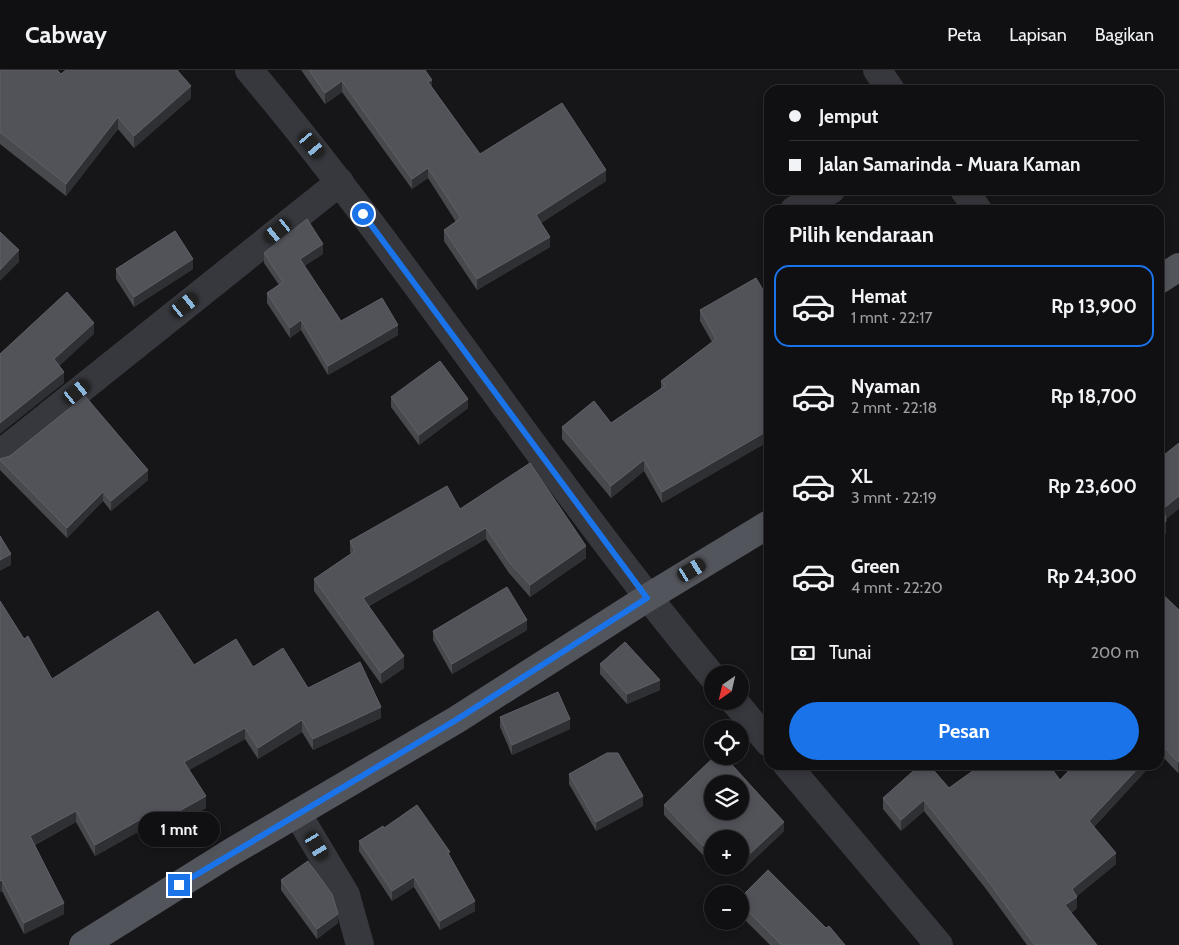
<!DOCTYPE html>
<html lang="id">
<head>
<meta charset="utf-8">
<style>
	body { margin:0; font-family:Cabin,sans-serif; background:#1e1e20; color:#f1f3f6; height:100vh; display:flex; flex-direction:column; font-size:19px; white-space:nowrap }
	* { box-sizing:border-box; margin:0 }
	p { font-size:16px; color:#9c9d9f }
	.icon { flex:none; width:28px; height:28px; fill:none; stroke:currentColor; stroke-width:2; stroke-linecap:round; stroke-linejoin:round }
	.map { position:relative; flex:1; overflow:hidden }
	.side { position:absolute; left:764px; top:135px; width:400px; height:565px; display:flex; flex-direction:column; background:#101012; border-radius:15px; box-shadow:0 2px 8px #0003,0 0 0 1px #303032 }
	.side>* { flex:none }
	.hud { position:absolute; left:764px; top:15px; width:400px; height:110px; border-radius:15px; box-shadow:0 2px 8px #0003,0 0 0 1px #303032; display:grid; align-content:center; height:110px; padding:0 25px; background:#101012 }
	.needle { width:32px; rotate:214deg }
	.controls { position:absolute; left:704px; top:595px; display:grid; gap:10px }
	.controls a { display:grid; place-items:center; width:45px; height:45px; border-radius:50%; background:#101012; box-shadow:0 2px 8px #0003,0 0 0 1px #303032; font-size:25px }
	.end { position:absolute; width:22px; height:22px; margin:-11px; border:6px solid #1a73e8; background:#fff; box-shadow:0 0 0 2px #fff }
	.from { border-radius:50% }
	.bubble { position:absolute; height:35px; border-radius:18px; background:#101012; box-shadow:0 2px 8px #0003,0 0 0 1px #303032; font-size:16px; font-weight:800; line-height:35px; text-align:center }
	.car { position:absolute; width:15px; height:30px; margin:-15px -8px; border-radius:6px; box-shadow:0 0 4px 1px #0007; background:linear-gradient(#222 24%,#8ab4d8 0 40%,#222 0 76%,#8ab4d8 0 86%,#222 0) }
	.hud b { display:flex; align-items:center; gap:18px; height:48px; font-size:19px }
	.hud b+b { border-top:1px solid #303032 }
	.hud i { width:12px; height:12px; background:#f1f3f6 }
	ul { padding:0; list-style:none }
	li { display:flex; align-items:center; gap:15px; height:82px; margin:0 10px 8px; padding:0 15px; border:2px solid transparent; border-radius:15px }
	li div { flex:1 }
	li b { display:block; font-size:19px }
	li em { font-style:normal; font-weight:800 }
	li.current { border-color:#1a73e8 }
	li>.icon { width:45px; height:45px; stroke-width:1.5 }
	h2 { padding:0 25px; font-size:22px; line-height:60px }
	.pay { display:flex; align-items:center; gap:12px; height:55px; padding:0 25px; font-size:19px }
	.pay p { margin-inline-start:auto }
	.cta { display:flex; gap:10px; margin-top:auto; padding:10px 25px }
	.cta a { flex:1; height:58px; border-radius:30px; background:#1a73e8; color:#fff; font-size:20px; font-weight:800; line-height:58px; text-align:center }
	header { display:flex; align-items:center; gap:30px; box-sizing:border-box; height:70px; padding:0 25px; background:#101012; border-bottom:1px solid #303032 }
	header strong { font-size:24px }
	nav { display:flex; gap:28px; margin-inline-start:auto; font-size:18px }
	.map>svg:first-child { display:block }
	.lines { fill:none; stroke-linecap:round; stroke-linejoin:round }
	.street { stroke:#37383d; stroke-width:28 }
	.primary { stroke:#53555c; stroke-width:28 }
	.wall { fill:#47494d }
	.shaded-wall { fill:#2f3033 }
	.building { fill:#525359; stroke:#5f6168; fill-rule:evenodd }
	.route { stroke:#1a73e8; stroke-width:6 }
</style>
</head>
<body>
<header>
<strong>Cabway</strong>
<nav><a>Peta</a><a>Lapisan</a><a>Bagikan</a></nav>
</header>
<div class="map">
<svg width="1179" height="875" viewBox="0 0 1179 875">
	<rect width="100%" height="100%" fill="#161618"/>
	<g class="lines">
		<g class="street">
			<path d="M249,0C413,195 549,411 712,606"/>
			<polyline points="877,0 891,20"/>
			<polyline points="964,120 978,140"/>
			<polyline points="794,140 831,120"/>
			<polyline points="0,384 340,112"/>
			<polyline points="734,631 769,673"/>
			<polyline points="787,695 939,875"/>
			<polyline points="297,743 346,825 360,875"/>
		</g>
		<g class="primary">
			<polyline points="1159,210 1179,197"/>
			<polyline points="83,875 228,784 456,650 647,528 769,454"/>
		</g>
	</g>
	<g class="wall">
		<polygon points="0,0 61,4 191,28 134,78 118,59 66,126 0,74"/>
		<polygon points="301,0 425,0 432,17 480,84 606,111 541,153 550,177 477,220 444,171 444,160 456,152 428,108 412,119 342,22 325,34"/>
		<polygon points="264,183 323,184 304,196 341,251 398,265 328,305 301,260 290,268 267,233 267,223 279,215 264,193"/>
		<polygon points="116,199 193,199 134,237 116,209"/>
		<polygon points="769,230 769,371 662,433 644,401 611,428 562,369 562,357 611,353 661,319 661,311 712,272 700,251 700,240"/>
		<polygon points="391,327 468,338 419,375 391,337"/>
		<polygon points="0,389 148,410 111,441 103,431 67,468 0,400"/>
		<polygon points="460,439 586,488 530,527 509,503 486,469 369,536 404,598 381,614 314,521 314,509 351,484 350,482 350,471"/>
		<polygon points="1159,521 1179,540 1179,703 1178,703 1161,685 1159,687"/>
		<polygon points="0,531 24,569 52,609 194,595 253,597 308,618 381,648 313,680 302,662 258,689 245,669 189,700 206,738 149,769 143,759 95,786 76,752 35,775 64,844 24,864 2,821 0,822"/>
		<polygon points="527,560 452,604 433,570 433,561"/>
		<polygon points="600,594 660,620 627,634 600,604"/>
		<polygon points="500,647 570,659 512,685 500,657"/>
		<polygon points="1074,695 1151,695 1094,757 1116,794 1077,826 1077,838 1071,843 1097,875 1027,875 986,819 924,741 901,761 883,739 883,728 949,718 1060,710"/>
		<polygon points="569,704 643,736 596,761 569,714"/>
		<polygon points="664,735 784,761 742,801 737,796 740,796 740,769 712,769 703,785 664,745"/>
		<polygon points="384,758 450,787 475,841 440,860 414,817 392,831 359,781 359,771"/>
		<polygon points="281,810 338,853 317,869 281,820"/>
		<polygon points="740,828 826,858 845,875 770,875 740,845"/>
	</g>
	<g class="shaded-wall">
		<polygon points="432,10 432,21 428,12"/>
		<polygon points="342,11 342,22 325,34 325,23"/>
		<polygon points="191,16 191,28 134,78 134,66"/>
		<polygon points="118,47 118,59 66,126 66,114"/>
		<polygon points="428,98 428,108 412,119 412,109"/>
		<polygon points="606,100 606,111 536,156 536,145"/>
		<polygon points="550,167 550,177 477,220 477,209"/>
		<polygon points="323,174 323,184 300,199 300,189"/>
		<polygon points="19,180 19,192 0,211 0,200"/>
		<polygon points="193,189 193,199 134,237 134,227"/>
		<polygon points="301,250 301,260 290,268 290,258"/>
		<polygon points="94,253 94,264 54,301 54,289"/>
		<polygon points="398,255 398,265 328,305 328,296"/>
		<polygon points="64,302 64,313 0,364 0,353"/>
		<polygon points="468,329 468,338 419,375 419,365"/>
		<polygon points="769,360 769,371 662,433 662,422"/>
		<polygon points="644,390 644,401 611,428 611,416"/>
		<polygon points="148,400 148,410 111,441 111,431"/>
		<polygon points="103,422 103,431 67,468 67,458"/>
		<polygon points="1179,426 1179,439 1164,451 1164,438"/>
		<polygon points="1166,451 1166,464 1159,468 1159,456"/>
		<polygon points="486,458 486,469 363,539 363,528"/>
		<polygon points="586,476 586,488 530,527 530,515"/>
		<polygon points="11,484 11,495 0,501 0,490"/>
		<polygon points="527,550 527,560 452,604 452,594"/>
		<polygon points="404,586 404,598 381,614 381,603"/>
		<polygon points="660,610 660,620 627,634 627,624"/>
		<polygon points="381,637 381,648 313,680 313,669"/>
		<polygon points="570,649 570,659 512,685 512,675"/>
		<polygon points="302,650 302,662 258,689 258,678"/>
		<polygon points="245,658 245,669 184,703 184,692"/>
		<polygon points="1161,674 1161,685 1159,687 1159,676"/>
		<rect x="1178" y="692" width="1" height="11"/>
		<polygon points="1141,695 1151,695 1089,762 1089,751"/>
		<polygon points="206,726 206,738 149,769 149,758"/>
		<polygon points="643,726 643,736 596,761 596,752"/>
		<polygon points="924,730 924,741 901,761 901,750"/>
		<polygon points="76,741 76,752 30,777 30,766"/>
		<polygon points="143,748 143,759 95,786 95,775"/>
		<polygon points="784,752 784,761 742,801 742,791"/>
		<polygon points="716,764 716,769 712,769 712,777 703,785 703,776"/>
		<polygon points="1116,783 1116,794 1072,830 1077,827 1077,838 1065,847 1065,835 1072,819"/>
		<polygon points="414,807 414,817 392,831 392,821"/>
		<polygon points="2,810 2,821 0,822 0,811"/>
		<polygon points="475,831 475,841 440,860 440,851"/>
		<polygon points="64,833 64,844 24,864 24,853"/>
		<polygon points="338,844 338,853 317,869 317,859"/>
	</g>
	<g class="building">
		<polygon points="0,0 57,0 61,4 66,0 177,0 191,16 134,66 118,47 66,114 0,62"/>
		<polygon points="309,0 425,0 432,10 428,12 480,84 562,33 606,100 536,145 550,167 477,209 444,160 461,148 428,98 412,109 342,11 325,23"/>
		<polygon points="307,149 323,174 300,189 341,251 382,228 398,255 328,296 301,250 290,258 267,223 283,212 264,183"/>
		<polygon points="175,161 193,189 134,227 116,199"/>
		<polygon points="0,162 19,180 0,200"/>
		<polygon points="756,208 769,230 769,346 767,347 769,350 769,360 662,422 644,390 611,416 562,357 594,331 611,353 665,316 661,311 716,269 700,240"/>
		<polygon points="67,222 94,253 54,289 64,302 0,353 0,284"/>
		<polygon points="440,291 468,329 419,365 391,327"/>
		<polygon points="85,326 148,400 111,431 103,422 67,458 0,390 0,389 10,386"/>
		<polygon points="1179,373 1179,426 1164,438 1166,451 1159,456 1159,389"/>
		<polygon points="530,393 586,476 530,515 509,492 486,458 363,528 404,586 381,603 314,509 355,481 350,471 447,416 460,439"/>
		<polygon points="0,466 11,484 0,490"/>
		<polygon points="507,517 527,550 452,594 433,561"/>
		<polygon points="1159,521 1179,540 1179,692 1178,692 1161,674 1159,676"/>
		<polygon points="0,531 24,569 28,566 52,609 158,541 194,595 236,569 253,597 283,578 308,618 360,592 381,637 313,669 302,650 258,678 245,658 184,692 206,726 149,758 143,748 95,775 76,741 30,766 64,833 24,853 2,810 0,811"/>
		<polygon points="625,572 660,610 627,624 600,594"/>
		<polygon points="558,622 570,649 512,675 500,647"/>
		<polygon points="607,683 618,683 643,726 596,752 569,704"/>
		<path d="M715,686H724L784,752L742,791L740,789V769H721L716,764L703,776L664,735ZM712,714H740V741H712Z"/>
		<polygon points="920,695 929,695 949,718 981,695 1049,695 1060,710 1074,695 1141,695 1089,751 1116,783 1072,819 1077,827 1065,835 1097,875 1035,875 1023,859 986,808 924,730 901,750 883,728"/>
		<polygon points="417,735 450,782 448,783 475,831 440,851 414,807 392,821 359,771 383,756 384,758"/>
		<polygon points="308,791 332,824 338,844 317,859 281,810"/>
		<polygon points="768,800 826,858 829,856 845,875 782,875 740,833 740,828"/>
	</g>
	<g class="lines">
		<polyline class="route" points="179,815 456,650 647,528 363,144"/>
	</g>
</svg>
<div class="controls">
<a><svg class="needle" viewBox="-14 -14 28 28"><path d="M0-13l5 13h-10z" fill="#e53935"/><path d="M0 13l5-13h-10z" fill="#9c9d9f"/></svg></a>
<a><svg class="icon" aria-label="locate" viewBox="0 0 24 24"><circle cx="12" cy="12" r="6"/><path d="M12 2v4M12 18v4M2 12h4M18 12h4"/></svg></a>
<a><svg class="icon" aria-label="layers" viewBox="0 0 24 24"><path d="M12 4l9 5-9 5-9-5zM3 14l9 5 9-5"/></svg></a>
<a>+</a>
<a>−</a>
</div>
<i class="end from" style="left:363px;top:144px"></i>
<i class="end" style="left:179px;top:815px"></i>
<div class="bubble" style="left:138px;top:742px;width:82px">1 mnt</div>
<i class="car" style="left:312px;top:75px;rotate:140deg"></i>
<i class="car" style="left:278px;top:161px;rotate:231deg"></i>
<i class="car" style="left:185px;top:235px;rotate:51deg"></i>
<i class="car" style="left:77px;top:322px;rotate:51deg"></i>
<i class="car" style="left:692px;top:500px;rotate:59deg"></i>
<i class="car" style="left:317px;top:776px;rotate:149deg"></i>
<div class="hud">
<b><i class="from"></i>Jemput</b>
<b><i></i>Jalan Samarinda - Muara Kaman</b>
</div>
<section class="side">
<h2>Pilih kendaraan</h2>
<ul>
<li class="current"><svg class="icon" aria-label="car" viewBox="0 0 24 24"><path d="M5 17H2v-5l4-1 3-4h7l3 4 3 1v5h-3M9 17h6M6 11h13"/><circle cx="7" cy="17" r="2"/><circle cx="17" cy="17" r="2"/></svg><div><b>Hemat</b><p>1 mnt · 22:17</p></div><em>Rp 13,900</em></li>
<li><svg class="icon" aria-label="car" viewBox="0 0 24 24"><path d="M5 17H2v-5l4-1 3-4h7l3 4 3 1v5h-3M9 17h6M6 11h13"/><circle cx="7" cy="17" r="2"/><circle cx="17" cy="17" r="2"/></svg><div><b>Nyaman</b><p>2 mnt · 22:18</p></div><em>Rp 18,700</em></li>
<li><svg class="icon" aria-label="car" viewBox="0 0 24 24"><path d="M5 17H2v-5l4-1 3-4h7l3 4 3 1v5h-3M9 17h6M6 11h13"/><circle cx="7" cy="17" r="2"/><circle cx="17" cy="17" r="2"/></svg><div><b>XL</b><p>3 mnt · 22:19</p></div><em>Rp 23,600</em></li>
<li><svg class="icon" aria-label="car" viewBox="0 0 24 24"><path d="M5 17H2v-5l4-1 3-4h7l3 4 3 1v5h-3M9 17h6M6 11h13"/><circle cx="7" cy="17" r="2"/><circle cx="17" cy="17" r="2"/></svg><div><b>Green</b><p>4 mnt · 22:20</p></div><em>Rp 24,300</em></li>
</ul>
<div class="pay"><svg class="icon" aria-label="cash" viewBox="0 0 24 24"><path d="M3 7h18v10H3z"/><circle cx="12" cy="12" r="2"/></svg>Tunai<p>200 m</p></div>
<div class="cta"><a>Pesan</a></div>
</section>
</div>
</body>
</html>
